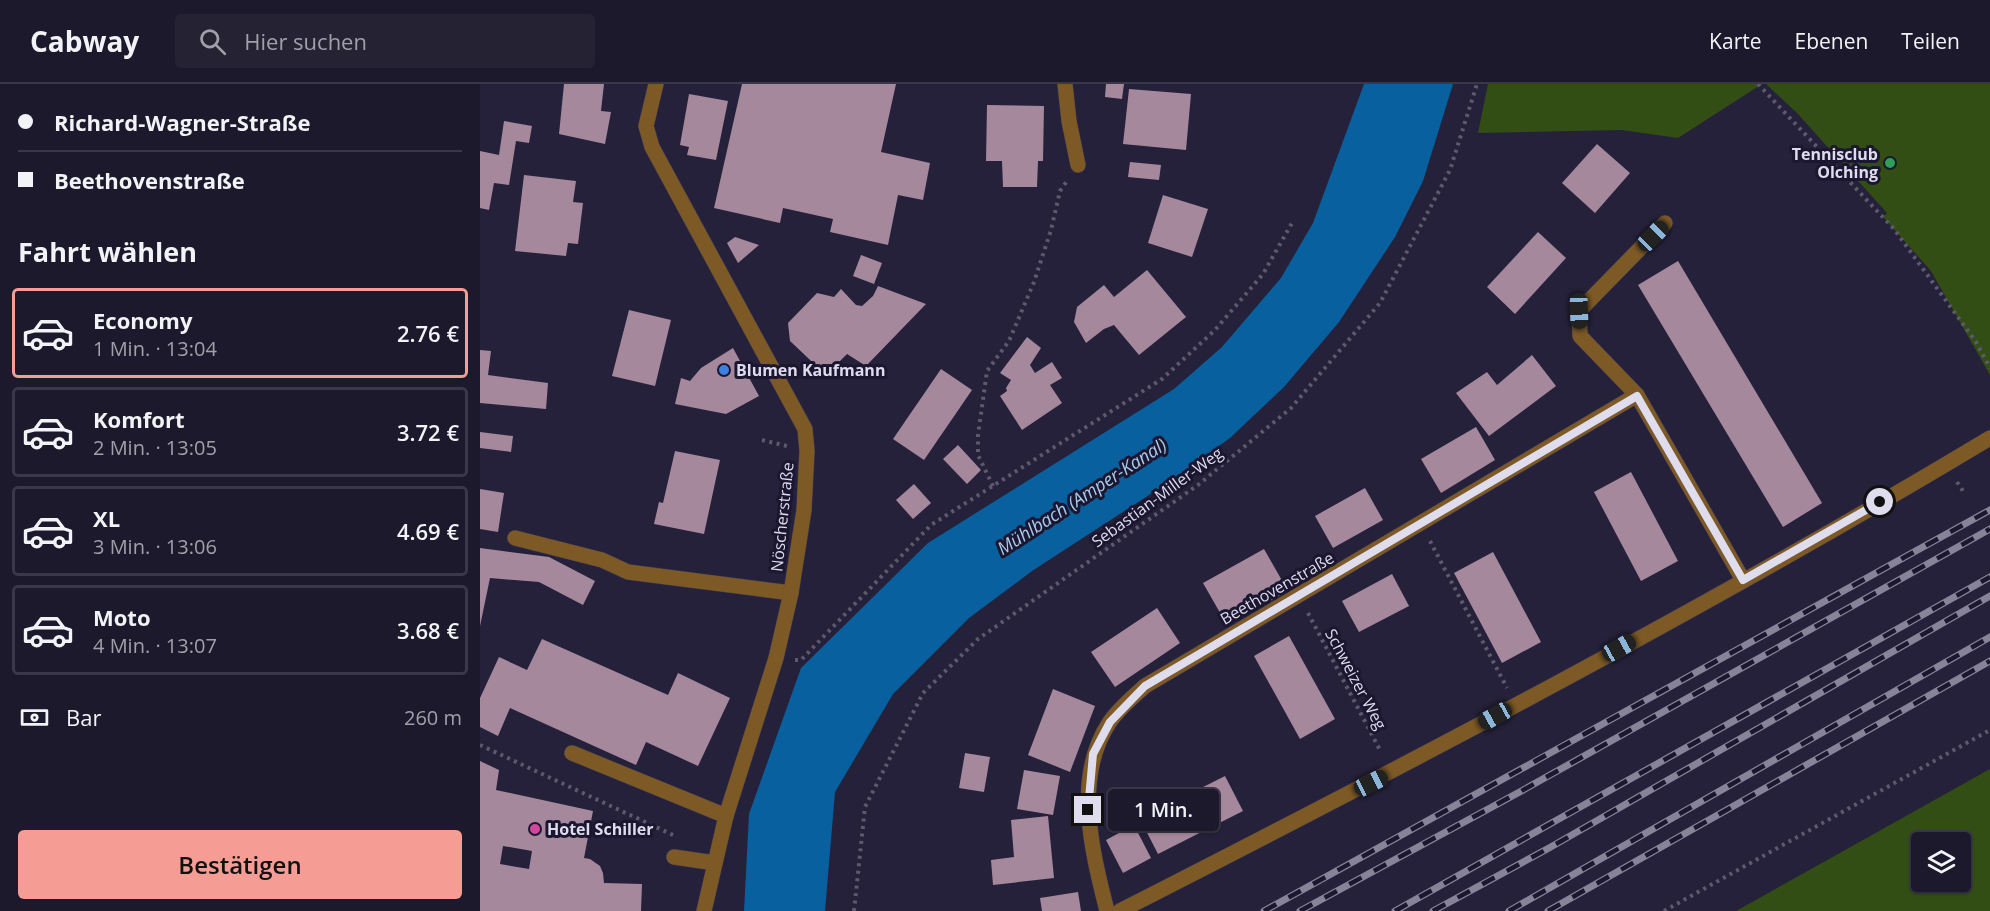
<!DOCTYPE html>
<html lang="de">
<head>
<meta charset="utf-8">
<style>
	body { margin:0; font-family:"Open Sans",sans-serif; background:#252234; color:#f1f3f6; height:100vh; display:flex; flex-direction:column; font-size:22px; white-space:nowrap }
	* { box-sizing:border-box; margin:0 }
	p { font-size:20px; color:#a0a0a9 }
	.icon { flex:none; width:33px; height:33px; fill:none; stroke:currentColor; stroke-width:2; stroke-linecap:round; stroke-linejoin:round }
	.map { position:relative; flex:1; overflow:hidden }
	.panel { display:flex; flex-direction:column; background:#1c192c; width:480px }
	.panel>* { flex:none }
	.hud { display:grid; align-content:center; height:132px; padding:0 18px; background:#1c192c }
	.fabs { position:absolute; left:1431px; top:748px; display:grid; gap:12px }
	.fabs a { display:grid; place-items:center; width:60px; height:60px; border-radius:6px; background:#1c192c; box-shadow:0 2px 4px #0004,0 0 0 2px #3a3848; font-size:30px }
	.end { position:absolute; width:27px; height:27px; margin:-14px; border:8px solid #dedced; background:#111; box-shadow:0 0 0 3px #111 }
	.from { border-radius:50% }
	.bubble { position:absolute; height:42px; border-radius:6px; background:#1c192c; box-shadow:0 2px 4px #0004,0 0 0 2px #3a3848; font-size:20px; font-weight:600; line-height:42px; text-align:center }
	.car { position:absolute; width:18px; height:36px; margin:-18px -9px; border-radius:8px; box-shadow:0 0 4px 2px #0007; background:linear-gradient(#222 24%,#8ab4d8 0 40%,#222 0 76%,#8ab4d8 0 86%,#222 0) }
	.hud b { display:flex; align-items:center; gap:21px; height:57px; font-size:22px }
	.hud b+b { border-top:2px solid #3a3848 }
	.hud i { width:15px; height:15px; background:#f1f3f6 }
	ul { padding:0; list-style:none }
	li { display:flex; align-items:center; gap:18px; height:90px; margin:0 12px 9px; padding:0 6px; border:3px solid #3a3848; border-radius:6px }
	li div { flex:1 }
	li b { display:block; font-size:22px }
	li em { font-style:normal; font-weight:600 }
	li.selected { border-color:#f59c95 }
	li>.icon { width:54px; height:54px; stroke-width:1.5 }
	h2 { padding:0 18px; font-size:27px; line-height:72px }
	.pay { display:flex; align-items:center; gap:15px; height:66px; padding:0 18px; font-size:22px }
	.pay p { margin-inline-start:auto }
	.button { display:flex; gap:12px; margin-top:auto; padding:12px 18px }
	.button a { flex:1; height:69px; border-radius:6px; background:#f59c95; color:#111; font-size:24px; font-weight:600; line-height:69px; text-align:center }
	header { display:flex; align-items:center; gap:36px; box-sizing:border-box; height:84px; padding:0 30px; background:#1c192c; border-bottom:2px solid #3a3848 }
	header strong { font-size:28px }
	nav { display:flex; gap:33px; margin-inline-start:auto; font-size:21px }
	.search { width:420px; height:54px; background:#252234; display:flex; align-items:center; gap:15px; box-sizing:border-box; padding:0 21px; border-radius:6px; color:#a0a0a9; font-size:22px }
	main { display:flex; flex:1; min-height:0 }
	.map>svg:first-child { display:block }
	.green { fill:#324e15; fill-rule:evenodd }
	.water { fill:#08619e }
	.building { fill:#a6889d; fill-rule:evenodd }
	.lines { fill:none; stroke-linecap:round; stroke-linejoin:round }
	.lane-casing { stroke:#3f3b53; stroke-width:16 }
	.street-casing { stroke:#3f3b53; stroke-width:16 }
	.path { stroke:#5d5a70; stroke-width:4; stroke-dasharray:3 4.5; stroke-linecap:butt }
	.lane { stroke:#7c5925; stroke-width:15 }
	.street { stroke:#7c5925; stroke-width:15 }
	.rail-casing { stroke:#878499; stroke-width:7 }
	.rail { stroke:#1c1730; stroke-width:4.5; stroke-dasharray:14; stroke-linecap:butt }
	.route { stroke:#dedced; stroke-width:8 }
	.leisure-dot { fill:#2e9e5b; stroke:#1c1730; stroke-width:2 }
	.shop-dot { fill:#3f7fe0; stroke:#1c1730; stroke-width:2 }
	.hotel-dot { fill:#d1479c; stroke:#1c1730; stroke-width:2 }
	.labels { text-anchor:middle; stroke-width:6; stroke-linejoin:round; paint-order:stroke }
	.poi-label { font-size:16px; font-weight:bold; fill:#dedced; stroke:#1c1730; text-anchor:start }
	.street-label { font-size:16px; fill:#dedced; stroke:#1c1730 }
	.water-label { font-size:18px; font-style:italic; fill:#a7cbed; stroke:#1c1730 }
</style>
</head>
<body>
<header>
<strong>Cabway</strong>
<div class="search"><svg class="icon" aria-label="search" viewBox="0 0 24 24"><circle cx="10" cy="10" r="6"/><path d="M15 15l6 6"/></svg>Hier suchen</div>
<nav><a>Karte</a><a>Ebenen</a><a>Teilen</a></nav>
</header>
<main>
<section class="panel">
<div class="hud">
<b><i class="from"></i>Richard-Wagner-Straße</b>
<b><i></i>Beethovenstraße</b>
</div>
<h2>Fahrt wählen</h2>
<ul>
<li class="selected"><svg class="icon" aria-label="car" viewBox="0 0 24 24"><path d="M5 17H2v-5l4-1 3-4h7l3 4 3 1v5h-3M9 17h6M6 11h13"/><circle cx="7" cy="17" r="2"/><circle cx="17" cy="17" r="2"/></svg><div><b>Economy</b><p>1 Min. · 13:04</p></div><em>2.76 €</em></li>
<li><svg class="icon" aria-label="car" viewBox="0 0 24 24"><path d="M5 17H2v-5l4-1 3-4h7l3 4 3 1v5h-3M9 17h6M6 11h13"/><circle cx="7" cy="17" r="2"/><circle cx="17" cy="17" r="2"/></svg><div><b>Komfort</b><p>2 Min. · 13:05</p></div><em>3.72 €</em></li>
<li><svg class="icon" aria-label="car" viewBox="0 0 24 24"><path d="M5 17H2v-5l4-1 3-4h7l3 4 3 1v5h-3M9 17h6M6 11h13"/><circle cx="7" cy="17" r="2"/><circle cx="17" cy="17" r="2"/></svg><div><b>XL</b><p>3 Min. · 13:06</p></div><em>4.69 €</em></li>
<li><svg class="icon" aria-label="car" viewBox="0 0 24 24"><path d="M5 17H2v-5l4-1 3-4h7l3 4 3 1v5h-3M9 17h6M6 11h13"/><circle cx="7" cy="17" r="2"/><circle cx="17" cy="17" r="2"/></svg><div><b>Moto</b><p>4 Min. · 13:07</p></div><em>3.68 €</em></li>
</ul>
<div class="pay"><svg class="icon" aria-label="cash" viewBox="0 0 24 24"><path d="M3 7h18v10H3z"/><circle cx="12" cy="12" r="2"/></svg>Bar<p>260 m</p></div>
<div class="button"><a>Bestätigen</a></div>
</section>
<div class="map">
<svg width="1510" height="827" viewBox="0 0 1510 827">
	<rect width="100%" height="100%" fill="#25213a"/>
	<g class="green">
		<polygon points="1008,0 1282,0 1198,54 1142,46 998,49"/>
		<polygon points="1286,0 1510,0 1510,291 1451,187 1403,133 1407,129 1317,29"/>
		<path d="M1510,685V827H1256ZM1442,759H1480V798H1442Z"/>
	</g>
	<polygon class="water" points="884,0 973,0 943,97 915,153 859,238 804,303 750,354 689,398 552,487 489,534 413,610 355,708 345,827 264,827 269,730 321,584 448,459 694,305 742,263 801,194 833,139"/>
	<g class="building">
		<polygon points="84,0 124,0 121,27 131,28 125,60 79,50"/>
		<polygon points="262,0 416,0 401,68 450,79 443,116 418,111 408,161 350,148 353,135 303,124 300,139 234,124"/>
		<polygon points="626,0 644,0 642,15 625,13"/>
		<polygon points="649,5 711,10 706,66 643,60"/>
		<polygon points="209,10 248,17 236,76 207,71 209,63 200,61"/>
		<polygon points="507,21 564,22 563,77 558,77 557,103 523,103 522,77 506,77"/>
		<polygon points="24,37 52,42 49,59 36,57 29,101 14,99 9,126 0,124 0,67 19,71"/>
		<polygon points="1117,60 1150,89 1115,129 1082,99"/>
		<polygon points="650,78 681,81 679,96 648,93"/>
		<polygon points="44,91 96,97 93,118 103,119 98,160 88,159 86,172 35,167"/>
		<polygon points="683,111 728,125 712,173 668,159"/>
		<polygon points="1058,148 1086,174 1035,230 1007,203"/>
		<polygon points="255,153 279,161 258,179 247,159"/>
		<polygon points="381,171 402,179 394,200 373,192"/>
		<polygon points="1198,177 1342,419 1303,443 1158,201"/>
		<polygon points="667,186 706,233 659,271 634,241 624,245 606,259 594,238 597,223 624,201 634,213"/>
		<polygon points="398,202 446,220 386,282 367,270 346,291 310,257 308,239 337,209 354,213 361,205 376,221 382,222 393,212"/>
		<polygon points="149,226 191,236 175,302 132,292"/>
		<polygon points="547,253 561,264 550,281 555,289 572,278 582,294 570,301 582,319 542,346 520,312 527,307 526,304 531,296 520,289"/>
		<polygon points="253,264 279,312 246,330 195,320 201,294 210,297 221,284"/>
		<polygon points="0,266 11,267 8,291 68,299 66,325 0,319"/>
		<polygon points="1052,271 1076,302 1009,352 976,309 1007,288 1017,301"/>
		<polygon points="461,285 492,306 444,376 413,355"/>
		<polygon points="996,343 1015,376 961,409 941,375"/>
		<polygon points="0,348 33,352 31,368 0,364"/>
		<polygon points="478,361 501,386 487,400 463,375"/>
		<polygon points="195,367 240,376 224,450 174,440 179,418 183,419"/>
		<polygon points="1151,388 1198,477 1161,497 1114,408"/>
		<polygon points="434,400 451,419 433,435 416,416"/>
		<polygon points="885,404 903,436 853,464 835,432"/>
		<polygon points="0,405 24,409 18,448 0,445"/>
		<polygon points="0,464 69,473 115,497 103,521 59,498 10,494 0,542"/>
		<polygon points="784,465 808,507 747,541 723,499"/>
		<polygon points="1013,468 1061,558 1022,579 974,489"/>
		<polygon points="912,490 929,522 879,548 862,517"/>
		<polygon points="677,524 700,559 635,603 611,568"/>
		<polygon points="809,552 855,635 820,655 774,572"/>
		<polygon points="62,555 188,611 198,589 250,614 218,682 166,658 156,681 30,624 18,652 0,643 0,614 19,573 47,586"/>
		<polygon points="573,605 615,622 590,688 548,671"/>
		<polygon points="485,669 510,673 504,708 479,704"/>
		<path d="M0,677L19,686L16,706L113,727L104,774L110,775L120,782L123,789L124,799L162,800L161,827H0ZM23,762L52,767L49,785L20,780Z"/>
		<polygon points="544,686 580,692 573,731 537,725"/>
		<polygon points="745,692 763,727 678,770 660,735"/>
		<polygon points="568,732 574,794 513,801 511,776 534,773 531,736"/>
		<polygon points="654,741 671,774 643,789 626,756"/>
		<polygon points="598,808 601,827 562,827 560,814"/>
	</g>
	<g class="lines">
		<defs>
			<g id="lane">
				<polyline points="35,454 122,476 148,488 311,509"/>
				<polyline points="92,669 246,732"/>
				<polyline points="194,773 235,779"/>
			</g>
			<g id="street">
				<polyline points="176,0 166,42 172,63 325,345 327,367 324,426 311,509 296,574 246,732 224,827"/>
				<polyline points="585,0 589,37 598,81"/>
				<polyline points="1185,139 1099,227 1100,252 1157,311 1263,496"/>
				<path d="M627,827C612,767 593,694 629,639C638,625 653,613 665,602L1157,311"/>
				<path d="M640,827C934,677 1227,524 1510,354"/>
			</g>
		</defs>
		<use href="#lane" class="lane-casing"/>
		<use href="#street" class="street-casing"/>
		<g class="path">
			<polyline points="1278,0 1414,145 1496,258 1510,284"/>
			<polyline points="282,356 307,362"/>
			<polyline points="1477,398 1485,410"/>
			<polyline points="513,402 498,371 498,351 507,287 529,257 554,198 571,146 580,107 587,97"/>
			<polyline points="950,457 1027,604"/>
			<polyline points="828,529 901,668"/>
			<polyline points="315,576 321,576 451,441 682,295 735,246 783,190 812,139"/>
			<polyline points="0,661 193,751"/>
			<polyline points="374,827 385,723 443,609 498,555 718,401 811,324 900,219 970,86 997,0"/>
			<polyline points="1184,827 1510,646"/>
		</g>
		<use href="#lane" class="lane"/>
		<use href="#street" class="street"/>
		<defs>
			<g id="rail">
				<polyline points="784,827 1510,426"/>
				<polyline points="820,827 1045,705 1510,445"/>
				<polyline points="915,827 1510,493"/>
				<polyline points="953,827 1069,764 1510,512"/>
				<polyline points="1029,827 1510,553"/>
				<polyline points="1068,827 1510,577"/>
			</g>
		</defs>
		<use href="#rail" class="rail-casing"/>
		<use href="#rail" class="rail"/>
	</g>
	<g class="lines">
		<polyline class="route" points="608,726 613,670 630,638 665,602 1157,312 1263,496 1400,418"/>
	</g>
	<circle class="leisure-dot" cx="1410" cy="79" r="6"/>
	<circle class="shop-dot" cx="244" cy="286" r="6"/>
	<circle class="hotel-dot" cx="55" cy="745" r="6"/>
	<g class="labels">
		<g class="poi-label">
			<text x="1398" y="76" text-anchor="end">Tennisclub<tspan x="1398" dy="18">Olching</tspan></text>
			<text x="256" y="292">Blumen Kaufmann</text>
			<text x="67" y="751">Hotel Schiller</text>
		</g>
		<g class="street-label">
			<text transform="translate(677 413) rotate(-36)" y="6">Sebastian-Miller-Weg</text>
			<text transform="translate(302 433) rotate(-84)" y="6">Nöscherstraße</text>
			<text transform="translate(797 504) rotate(-30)" y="6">Beethovenstraße</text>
			<text transform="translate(876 595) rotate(62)" y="6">Schweizer Weg</text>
		</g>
		<g class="water-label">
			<text transform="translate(602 413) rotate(-33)" y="6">Mühlbach (Amper-Kanal)</text>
		</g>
	</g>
</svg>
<div class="fabs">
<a><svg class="icon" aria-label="layers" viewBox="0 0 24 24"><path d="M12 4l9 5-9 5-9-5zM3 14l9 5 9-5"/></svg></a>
</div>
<i class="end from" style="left:1400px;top:418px"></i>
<i class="end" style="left:608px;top:726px"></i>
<div class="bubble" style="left:628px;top:705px;width:111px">1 Min.</div>
<i class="car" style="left:1173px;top:152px;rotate:45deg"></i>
<i class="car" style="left:1099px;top:227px;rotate:178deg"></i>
<i class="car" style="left:1139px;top:564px;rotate:61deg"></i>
<i class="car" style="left:1015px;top:632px;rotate:241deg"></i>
<i class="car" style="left:891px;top:699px;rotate:63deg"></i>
</div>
</main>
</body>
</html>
